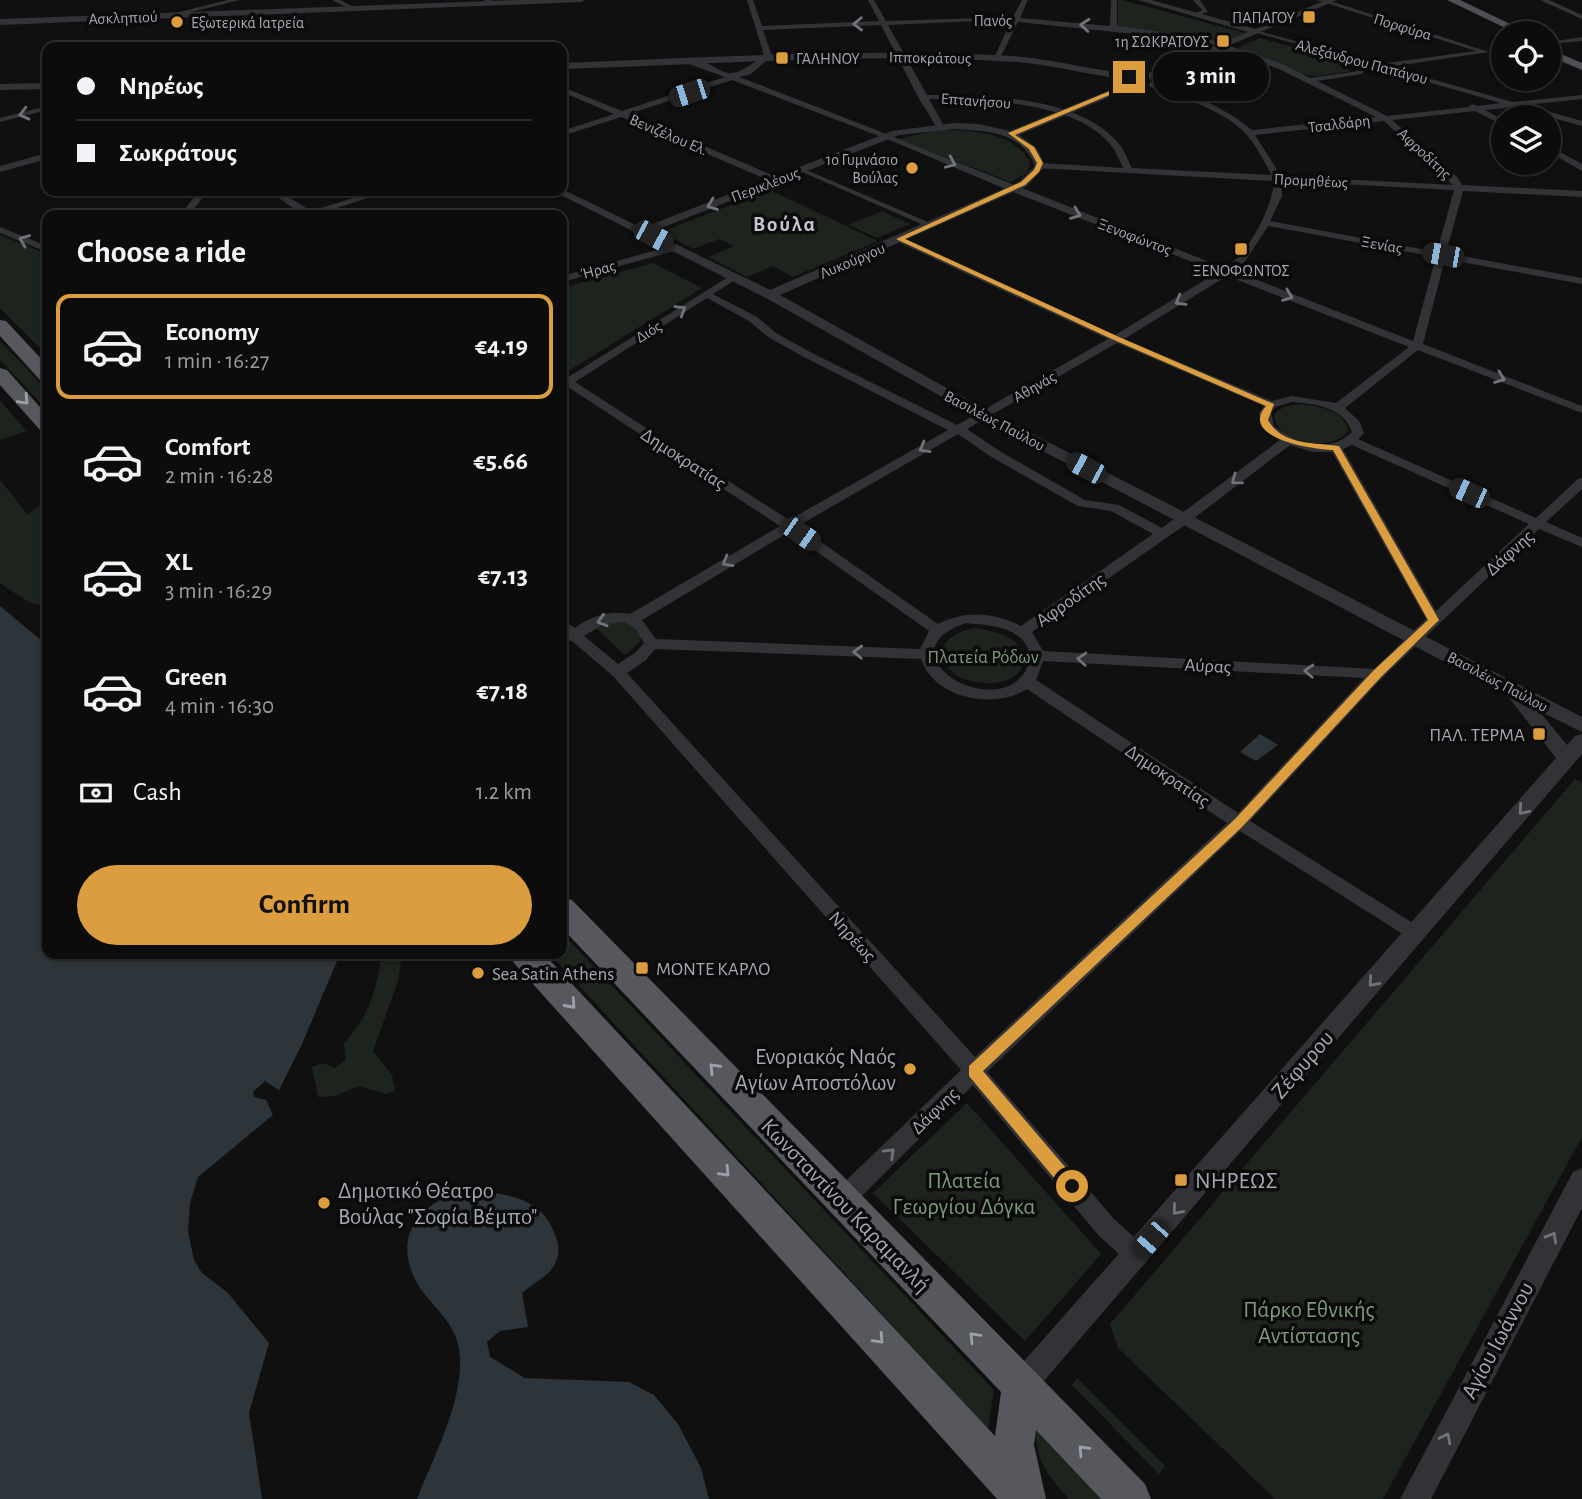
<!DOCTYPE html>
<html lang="en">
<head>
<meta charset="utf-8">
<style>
	body { margin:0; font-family:"Alegreya Sans",sans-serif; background:#1a1a1b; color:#f1f3f6; height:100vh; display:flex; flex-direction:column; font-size:26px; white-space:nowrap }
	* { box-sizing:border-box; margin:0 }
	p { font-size:23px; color:#9a9b9d }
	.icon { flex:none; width:38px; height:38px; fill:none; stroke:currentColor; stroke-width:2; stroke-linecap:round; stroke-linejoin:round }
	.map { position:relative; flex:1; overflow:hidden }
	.panel { position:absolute; left:42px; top:210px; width:525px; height:749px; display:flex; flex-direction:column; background:#0c0c0d; border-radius:14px; box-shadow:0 2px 5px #0004,0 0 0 2px #2c2c2e }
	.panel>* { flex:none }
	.hud { position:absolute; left:42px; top:42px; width:525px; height:154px; border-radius:14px; box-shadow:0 2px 5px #0004,0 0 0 2px #2c2c2e; display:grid; align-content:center; height:154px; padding:0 35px; background:#0c0c0d }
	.buttons { position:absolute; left:1491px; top:21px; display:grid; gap:14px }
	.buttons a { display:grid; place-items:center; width:70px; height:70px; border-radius:50%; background:#0c0c0d; box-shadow:0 2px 5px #0004,0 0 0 2px #2c2c2e; font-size:35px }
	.end { position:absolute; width:32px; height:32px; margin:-16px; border:9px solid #dc9d3e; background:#111; box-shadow:0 0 0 4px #111 }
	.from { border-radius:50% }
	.bubble { position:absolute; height:49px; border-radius:24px; background:#0c0c0d; box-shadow:0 2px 5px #0004,0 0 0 2px #2c2c2e; font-size:23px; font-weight:700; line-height:49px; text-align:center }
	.car { position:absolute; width:21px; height:42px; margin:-21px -10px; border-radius:9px; box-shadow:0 0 5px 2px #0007; background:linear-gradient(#222 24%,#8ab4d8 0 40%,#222 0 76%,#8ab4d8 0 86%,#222 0) }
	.hud b { display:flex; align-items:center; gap:24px; height:66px; font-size:26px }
	.hud b+b { border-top:2px solid #2c2c2e }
	.hud i { width:18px; height:18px; background:#f1f3f6 }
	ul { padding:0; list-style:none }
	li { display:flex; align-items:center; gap:21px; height:105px; margin:0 14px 10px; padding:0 21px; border:4px solid transparent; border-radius:14px }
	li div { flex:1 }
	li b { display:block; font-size:26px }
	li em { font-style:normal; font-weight:700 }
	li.current { border-color:#dc9d3e }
	li>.icon { width:63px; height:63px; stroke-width:1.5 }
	h2 { padding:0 35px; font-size:32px; line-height:84px }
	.pay { display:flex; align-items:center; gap:18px; height:77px; padding:0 35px; font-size:26px }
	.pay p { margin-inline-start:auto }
	.cta { display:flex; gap:14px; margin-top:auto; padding:14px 35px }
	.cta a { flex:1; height:80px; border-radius:42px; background:#dc9d3e; color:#111; font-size:28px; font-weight:700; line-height:80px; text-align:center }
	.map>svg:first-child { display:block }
	.green { fill:#1d241e }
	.water { fill:#2d353a }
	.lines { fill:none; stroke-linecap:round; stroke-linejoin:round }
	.pedestrian { fill:#323336; fill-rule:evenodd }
	.minor { fill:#323336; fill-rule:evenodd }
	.tertiary { fill:#323336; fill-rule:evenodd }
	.primary { fill:#4e5055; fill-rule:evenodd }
	.trunk { fill:#56585e; fill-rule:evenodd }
	.oneway { stroke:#70737a }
	.oneway2 { stroke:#9ba0a9 }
	.route { fill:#dc9d3e }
	.poi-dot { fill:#dc9d3e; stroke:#0b0b0c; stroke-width:2.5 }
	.labels { text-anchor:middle; stroke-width:7; stroke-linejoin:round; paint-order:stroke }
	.far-street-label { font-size:16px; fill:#a3a8b1; stroke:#0b0b0c }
	.far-poi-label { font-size:16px; fill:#a3a8b1; stroke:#0b0b0c; text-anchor:end }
	.street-label { font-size:19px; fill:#a3a8b1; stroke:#0b0b0c }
	.park-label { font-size:19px; fill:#7c9a7c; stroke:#0b0b0c }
	.poi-label { font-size:19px; fill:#a3a8b1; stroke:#0b0b0c; text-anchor:start }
	.far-district-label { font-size:21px; font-weight:bold; letter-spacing:2px; fill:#c4c7cd; stroke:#0b0b0c }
	.near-poi-label { font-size:23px; fill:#a3a8b1; stroke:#0b0b0c; text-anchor:start }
	.near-street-label { font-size:23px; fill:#a3a8b1; stroke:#0b0b0c }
	.near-park-label { font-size:23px; fill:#7c9a7c; stroke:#0b0b0c }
</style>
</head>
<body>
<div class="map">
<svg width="1582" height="1499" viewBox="0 0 1582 1499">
	<rect width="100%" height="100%" fill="#101011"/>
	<g class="green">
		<polygon points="1118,0 1122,0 1245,33 1224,42 1118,27"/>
		<polygon points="1260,38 1352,63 1348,68 1350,71 1318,76 1306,75 1237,48"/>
		<path d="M938,130C970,130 1015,131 1030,163L1027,173L1011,182L898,139Z"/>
		<polygon points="770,190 878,241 793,277 773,266 747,277 709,257 734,246 719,239 693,249 661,232"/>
		<polygon points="882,211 910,224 877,238 849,225"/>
		<polygon points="0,235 47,254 47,355 0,308"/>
		<polygon points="653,263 702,288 562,375 562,288"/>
		<polygon points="0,341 47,390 47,410 0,360"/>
		<polygon points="0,400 26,431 0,440"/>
		<path d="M1301,404C1319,406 1344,410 1348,431C1333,453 1277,444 1274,415C1281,406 1290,405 1301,404Z"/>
		<polygon points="0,480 28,515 47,499 47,607 28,602 0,583"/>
		<polygon points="619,621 631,623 642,635 639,643 625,655 596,628"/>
		<path d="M974,628C1048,635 1032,692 976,682C965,680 954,676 948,667C931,645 955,632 974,628Z"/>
		<polygon points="1575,779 1582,783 1582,1137 1383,1499 1275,1499 1118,1348 1110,1324"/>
		<polygon points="562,933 994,1390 988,1429 550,954 562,954"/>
		<path d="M381,954H402L398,981L373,1051L392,1075L395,1091L385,1094L359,1086L335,1096L318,1097L312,1067L323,1063L335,1068L346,1060L344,1043C368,1018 378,988 381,954Z"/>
		<polygon points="967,1103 1101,1254 1025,1341 873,1193"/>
		<polygon points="1077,1378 1165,1466 1159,1474 1072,1385"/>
		<path d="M1036,1429L1101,1499H1069C1048,1476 1035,1461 1036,1429Z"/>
	</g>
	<g class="water">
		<polygon points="0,606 47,645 47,954 340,954 302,1044 279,1090 265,1081 253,1092 254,1097 266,1100 273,1115 198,1177 190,1203 188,1232 194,1260 202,1273 228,1293 269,1343 249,1413 262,1499 0,1499"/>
		<polygon points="1260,734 1278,745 1256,761 1240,752"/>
		<path d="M461,1191C498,1192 539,1194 554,1232C559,1243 560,1253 555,1264C550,1275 531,1285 522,1293L528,1327L500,1331L487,1342L490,1357L525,1378L629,1382L654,1395L678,1424L701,1468L709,1499H417C434,1455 462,1405 460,1357C458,1318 424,1303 413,1275C395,1231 422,1204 461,1191Z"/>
	</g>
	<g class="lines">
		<polygon class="pedestrian" points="800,169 804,169 935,225 928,227 800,171"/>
		<g class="minor">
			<polygon points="228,0 240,0 166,18 163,16"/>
			<polygon points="332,0 340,0 357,9 352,10"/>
			<polygon points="484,0 492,0 492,1 489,3"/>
			<path d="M747,0H753L762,26L879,21L868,0H874L886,21L1013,17L1022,0H1028L1020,18L1110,26L1111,0H1117V26L1206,38L1285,65L1310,78L1365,70L1362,74L1317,81L1387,116L1469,107L1472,104L1478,106L1501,103L1254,32L1259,31L1384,66L1387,63L1476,51L1317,0H1327L1489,52L1389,67L1513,102L1582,95V99L1525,105L1582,121V126L1513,107L1485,110L1503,120V125L1475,111L1392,120L1458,178L1462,185L1582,191V197L1463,191L1446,253L1582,278V284L1445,259L1423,344L1582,406V413L1418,350L1345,408L1359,421L1364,433L1358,439L1536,518L1578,479L1582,478V489L1546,522L1582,538V547L1539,529L1382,678L1250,821L1421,928L1424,933L1421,938L1415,941L1409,938L1240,831L987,1072L1115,1220L1145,1247L1148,1255L1145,1263L1137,1266L1129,1263L1099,1236L973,1085L849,1209L841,1212L833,1209L830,1201L833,1193L961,1070L613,676L572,641L562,639V620L575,628C590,616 611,610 630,614L780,526L568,387L562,389V381L733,274L738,277L737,279L713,294L757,317L776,333L812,353L957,425L1108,339L896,241V237H902L1115,335L1218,272L1010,191L892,141L732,80L629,114L779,178V182H773L621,117L562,136V131L614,114L562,92V87L622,111L725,77L686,63V59C728,61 718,92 764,55ZM1000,20L1011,21L993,60L1000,58L1018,22L1203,41L1279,69L1376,117L1252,130C1223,106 1187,92 1151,82L1148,86C1179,96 1224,110 1246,134C1256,145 1264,162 1272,175L1132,168C1128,161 1125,151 1120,145C1080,95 984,95 927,95L888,25ZM881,25L918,97L937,128L944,126L929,99C982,100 1079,100 1113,148C1117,154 1120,161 1123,168L1040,163L1037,164V168L1274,181C1273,206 1248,255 1225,268C1063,205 902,139 739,77L751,74L772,56L763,30ZM1384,121L1453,185L1281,176L1255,135ZM1282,181L1454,190L1437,252L1270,221L1282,196ZM1268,226L1436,257L1413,341L1234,271L1242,266ZM1227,276L1409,347L1336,403L1292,396L1272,401L1124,339ZM707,298L749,321L768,337L804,357L948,430L789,520L575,382ZM1117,343L1264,406L1259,413L1262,427L1280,440L1162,528L1119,505L1085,500L1001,452L967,429ZM1292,402C1316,404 1343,407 1352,432C1329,455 1296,443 1274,426L1271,413L1275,407ZM958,434L993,458L1078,506L1111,511L1153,534L1021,626C994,612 965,610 938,624L798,526ZM1290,445L1313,452H1332L1426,619L1374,669L1043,651L1032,632L1189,522ZM1352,445L1529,524L1436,611L1343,449ZM789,532L929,631L920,649L656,639L642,620ZM624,622L636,629L644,643L636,652L618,664L584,636L602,625ZM966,623C984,625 1003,625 1018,636C1039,651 1028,680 1006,687C961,702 894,647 966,623ZM655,649L921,659C934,699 995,710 1027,689L1227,823L975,1057L627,673L646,660ZM1043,661L1364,678L1238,813L1036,680Z"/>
			<polygon points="1193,0 1200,0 1208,12 1195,16 1195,14 1202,10"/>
			<polygon points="1540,0 1549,0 1582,15 1582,19"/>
			<polygon points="1582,37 1582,41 1560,43 1556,41"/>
			<polygon points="47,106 47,110 0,122 0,118"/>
			<polygon points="1549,146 1582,164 1582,171 1549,152"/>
			<polygon points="47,153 47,159 0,172 0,166"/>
			<polygon points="199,191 208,191 189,215 180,215"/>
			<polygon points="269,191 279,191 311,211 376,191 388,191 316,215 303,215"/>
			<polygon points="0,227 47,246 47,252 0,233"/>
			<polygon points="675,245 680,248 678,250 562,282 562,276"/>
		</g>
		<g class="tertiary">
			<polygon points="517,0 585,0 581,2 0,25 0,19"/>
			<path d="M1138,0H1151L1256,29L1326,0H1337L1147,80C1103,80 1059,65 1015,62C864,52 713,65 562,69V63C713,57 864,48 1014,56C1058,59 1102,74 1146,74L1248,32Z"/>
			<path d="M1132,81L1147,86L1142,89L1133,87L1019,135L1037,148L1045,166L1027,186L780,295L988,411L1582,717V732L1539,711L1567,745L1575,736L1582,734V754L1031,1396L1021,1400L1011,1396L1007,1386L1011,1376L1556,758L1506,694L978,417L766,298L553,191L562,189L642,228L892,131L954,123L978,124L1010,131ZM954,129C987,131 1021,131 1035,166L1019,182L770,290L651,232L899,135Z"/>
			<polygon points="47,83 47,89 0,90 0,84"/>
			<polygon points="1582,1168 1582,1208 1431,1499 1400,1499 1573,1172"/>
		</g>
		<g class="primary">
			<polygon points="1447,0 1460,0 1529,33 1516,33"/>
			<polygon points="1549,49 1582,63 1582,70 1549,56"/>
		</g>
		<g class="trunk">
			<polygon points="0,320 6,321 47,365 47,382 40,380 0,336"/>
			<polygon points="0,368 7,370 47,415 47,432 40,430 0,385"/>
			<polygon points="562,897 572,900 1145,1484 1151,1499 1101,1499 1036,1430 1034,1445 1046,1499 997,1499 514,963 510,954 544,954 995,1436 1001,1392 562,928"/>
		</g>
	</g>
	<defs><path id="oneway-chevron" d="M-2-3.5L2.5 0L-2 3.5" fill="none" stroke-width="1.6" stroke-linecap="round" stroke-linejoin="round" transform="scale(1.75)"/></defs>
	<g class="oneway">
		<use href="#oneway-chevron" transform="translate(858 24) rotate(178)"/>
		<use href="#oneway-chevron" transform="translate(1085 25) rotate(-175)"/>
		<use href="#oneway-chevron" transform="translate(24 114) rotate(166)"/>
		<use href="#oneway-chevron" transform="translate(951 163) rotate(23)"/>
		<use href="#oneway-chevron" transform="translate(712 205) rotate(159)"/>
		<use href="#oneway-chevron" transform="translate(1076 214) rotate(21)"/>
		<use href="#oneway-chevron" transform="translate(24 240) rotate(-158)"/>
		<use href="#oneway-chevron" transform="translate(1288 296) rotate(21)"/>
		<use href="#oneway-chevron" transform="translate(1180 301) rotate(149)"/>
		<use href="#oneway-chevron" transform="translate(681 310) rotate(-32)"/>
		<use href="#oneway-chevron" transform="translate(1500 378) rotate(21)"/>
		<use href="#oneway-chevron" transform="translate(924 448) rotate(150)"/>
		<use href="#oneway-chevron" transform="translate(1236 480) rotate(143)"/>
		<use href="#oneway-chevron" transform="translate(727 562) rotate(150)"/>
		<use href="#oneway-chevron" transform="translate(602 621) rotate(163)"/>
		<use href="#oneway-chevron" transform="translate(858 652) rotate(-178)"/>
		<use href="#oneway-chevron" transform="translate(1082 659) rotate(-177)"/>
		<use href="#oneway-chevron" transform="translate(1309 671) rotate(-177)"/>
		<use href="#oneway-chevron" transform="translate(1523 810) rotate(131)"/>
		<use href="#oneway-chevron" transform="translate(1373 982) rotate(131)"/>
		<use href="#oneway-chevron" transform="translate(890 1153) rotate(-44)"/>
		<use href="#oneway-chevron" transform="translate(1177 1210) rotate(131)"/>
		<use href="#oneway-chevron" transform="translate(1552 1237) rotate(-61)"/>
		<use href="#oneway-chevron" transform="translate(1446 1438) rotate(-63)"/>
	</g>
	<g class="oneway2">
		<use href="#oneway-chevron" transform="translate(24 400) rotate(47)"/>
		<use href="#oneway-chevron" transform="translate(571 1004) rotate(48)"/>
		<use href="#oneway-chevron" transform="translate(714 1068) rotate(-134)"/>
		<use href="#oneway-chevron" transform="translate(725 1172) rotate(47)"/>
		<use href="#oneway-chevron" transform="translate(974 1337) rotate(-134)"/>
		<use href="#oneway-chevron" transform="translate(879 1339) rotate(47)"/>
		<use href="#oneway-chevron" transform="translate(1083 1450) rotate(-134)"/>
	</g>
	<path class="route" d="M1129,76L1133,85L1015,135L1034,147L1043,163L1039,172L1025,185L905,239L1119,337L1274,404L1268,420C1283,446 1314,442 1339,446L1439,620L1381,677L1243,826L983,1071L1077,1181L1079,1186L1077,1192L1072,1194L1066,1192L969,1076V1066L1235,819L1373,671L1428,620L1333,450C1314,450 1238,438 1266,406L1114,340L896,239L1021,182L1034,170L1037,163L1029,149L1008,133L1127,84L1124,81Z"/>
	<g class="poi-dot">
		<rect x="1302" y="10" width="14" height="14" rx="3.5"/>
		<circle cx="177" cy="22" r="7"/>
		<rect x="1216" y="34" width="14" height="14" rx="3.5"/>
		<rect x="775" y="51" width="14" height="14" rx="3.5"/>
		<circle cx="912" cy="168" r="7"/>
		<rect x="1234" y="242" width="14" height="14" rx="3.5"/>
		<rect x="1532" y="727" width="14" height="14" rx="3.5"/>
		<rect x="635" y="961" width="14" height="14" rx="3.5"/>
		<circle cx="478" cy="973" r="7"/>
		<circle cx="910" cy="1069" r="7"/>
		<rect x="1174" y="1173" width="14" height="14" rx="3.5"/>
		<circle cx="324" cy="1203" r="7"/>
	</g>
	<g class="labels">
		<g class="far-street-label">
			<text transform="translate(123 17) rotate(-2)" y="6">Ασκληπιού</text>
			<text x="993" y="26">Πανός</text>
			<text transform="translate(1403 26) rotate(17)" y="6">Πορφύρα</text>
			<text transform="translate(930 57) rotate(1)" y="6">Ιπποκράτους</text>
			<text transform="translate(1362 61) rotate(15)" y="6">Αλεξάνδρου Παπάγου</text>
			<text transform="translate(976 100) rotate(4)" y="6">Επτανήσου</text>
			<text transform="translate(1339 123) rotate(-7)" y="6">Τσαλδάρη</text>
			<text transform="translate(669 134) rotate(23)" y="6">Βενιζέλου Ελ.</text>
			<text transform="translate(1425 153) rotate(43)" y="6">Αφροδίτης</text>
			<text transform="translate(1311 180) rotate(3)" y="6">Προμηθέως</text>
			<text transform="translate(765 184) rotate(-21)" y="6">Περικλέους</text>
			<text transform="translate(1135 236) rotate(21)" y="6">Ξενοφώντος</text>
			<text transform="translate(1382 244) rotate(10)" y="6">Ξενίας</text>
			<text transform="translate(852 260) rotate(-23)" y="6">Λυκούργου</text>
			<text transform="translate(598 269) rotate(-15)" y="6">Ήρας</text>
			<text transform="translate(648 331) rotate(-32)" y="6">Διός</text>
			<text transform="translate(1034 386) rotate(-30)" y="6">Αθηνάς</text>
			<text transform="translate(995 420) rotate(28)" y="6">Βασιλέως Παύλου</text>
			<text transform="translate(1498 681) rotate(28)" y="6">Βασιλέως Παύλου</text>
		</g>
		<g class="far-poi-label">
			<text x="1295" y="23">ΠΑΠΑΓΟΥ</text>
			<text x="191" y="28" text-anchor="start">Εξωτερικά Ιατρεία</text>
			<text x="1209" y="47">1η ΣΩΚΡΑΤΟΥΣ</text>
			<text x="796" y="64" text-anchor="start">ΓΑΛΗΝΟΥ</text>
			<text x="898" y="165">1ο Γυμνάσιο<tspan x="898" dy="18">Βούλας</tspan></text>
			<text x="1241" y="276" text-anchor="middle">ΞΕΝΟΦΩΝΤΟΣ</text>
		</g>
		<g class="street-label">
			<text transform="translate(684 458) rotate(33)" y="7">Δημοκρατίας</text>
			<text transform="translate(1509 552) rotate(-42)" y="7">Δάφνης</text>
			<text transform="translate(1070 599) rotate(-35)" y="7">Αφροδίτης</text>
			<text transform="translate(1208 665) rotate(3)" y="7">Αύρας</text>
			<text transform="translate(1168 775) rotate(34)" y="7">Δημοκρατίας</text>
			<text transform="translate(853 936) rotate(48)" y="7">Νηρέως</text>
			<text transform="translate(934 1110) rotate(-44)" y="7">Δάφνης</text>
		</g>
		<g class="park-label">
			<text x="983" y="663">Πλατεία Ρόδων</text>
		</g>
		<g class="poi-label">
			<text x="1525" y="741" text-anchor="end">ΠΑΛ. ΤΕΡΜΑ</text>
			<text x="656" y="975">ΜΟΝΤΕ ΚΑΡΛΟ</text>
			<text x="492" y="980">Sea Satin Athens</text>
		</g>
		<g class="far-district-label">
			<text x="785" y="231">Βούλα</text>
		</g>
		<g class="near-poi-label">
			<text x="896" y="1064" text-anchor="end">Ενοριακός Ναός<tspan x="896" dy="26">Αγίων Αποστόλων</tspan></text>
			<text x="1195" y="1188">ΝΗΡΕΩΣ</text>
			<text x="338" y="1198">Δημοτικό Θέατρο<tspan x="338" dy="26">Βούλας "Σοφία Βέμπο"</tspan></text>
		</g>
		<g class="near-street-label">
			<text transform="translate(1302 1064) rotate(-49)" y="8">Ζέφυρου</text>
			<text transform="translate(846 1205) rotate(46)" y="8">Κωνσταντίνου Καραμανλή</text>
			<text transform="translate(1497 1340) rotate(-62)" y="8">Αγίου Ιωάννου</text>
		</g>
		<g class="near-park-label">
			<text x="964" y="1188">Πλατεία<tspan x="964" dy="26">Γεωργίου Δόγκα</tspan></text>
			<text x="1309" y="1317">Πάρκο Εθνικής<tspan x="1309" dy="26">Αντίστασης</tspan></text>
		</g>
	</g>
</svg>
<div class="buttons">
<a><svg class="icon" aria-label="locate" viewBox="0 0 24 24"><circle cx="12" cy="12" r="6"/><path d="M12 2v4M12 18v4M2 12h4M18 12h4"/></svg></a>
<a><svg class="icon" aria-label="layers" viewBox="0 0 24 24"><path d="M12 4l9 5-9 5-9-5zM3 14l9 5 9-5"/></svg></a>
</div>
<i class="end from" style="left:1072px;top:1186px"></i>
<i class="end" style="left:1129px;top:77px"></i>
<div class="bubble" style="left:1153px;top:52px;width:116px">3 min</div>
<i class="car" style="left:689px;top:93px;rotate:252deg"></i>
<i class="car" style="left:653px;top:236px;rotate:118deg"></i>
<i class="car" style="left:1443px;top:255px;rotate:280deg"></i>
<i class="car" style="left:1086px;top:468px;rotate:298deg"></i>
<i class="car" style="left:1469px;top:493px;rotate:294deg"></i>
<i class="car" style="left:801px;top:534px;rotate:125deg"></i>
<i class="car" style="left:1151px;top:1239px;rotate:221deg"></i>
<div class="hud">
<b><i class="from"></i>Νηρέως</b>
<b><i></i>Σωκράτους</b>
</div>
<section class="panel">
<h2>Choose a ride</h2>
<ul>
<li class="current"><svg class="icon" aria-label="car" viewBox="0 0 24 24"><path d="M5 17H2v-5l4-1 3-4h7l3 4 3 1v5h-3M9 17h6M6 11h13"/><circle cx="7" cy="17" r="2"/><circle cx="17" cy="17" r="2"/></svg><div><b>Economy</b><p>1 min · 16:27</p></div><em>€4.19</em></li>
<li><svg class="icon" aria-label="car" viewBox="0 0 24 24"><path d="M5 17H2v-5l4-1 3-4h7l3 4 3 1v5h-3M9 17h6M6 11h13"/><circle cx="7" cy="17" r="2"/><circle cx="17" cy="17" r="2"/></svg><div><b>Comfort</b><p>2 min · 16:28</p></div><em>€5.66</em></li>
<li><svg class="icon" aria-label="car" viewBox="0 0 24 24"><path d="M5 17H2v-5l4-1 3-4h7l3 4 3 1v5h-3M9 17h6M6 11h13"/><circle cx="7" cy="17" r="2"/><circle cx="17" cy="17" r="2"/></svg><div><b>XL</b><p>3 min · 16:29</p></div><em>€7.13</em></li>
<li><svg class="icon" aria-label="car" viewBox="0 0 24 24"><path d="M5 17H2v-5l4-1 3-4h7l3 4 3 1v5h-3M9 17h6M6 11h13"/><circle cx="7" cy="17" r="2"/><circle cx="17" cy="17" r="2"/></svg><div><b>Green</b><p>4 min · 16:30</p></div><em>€7.18</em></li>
</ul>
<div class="pay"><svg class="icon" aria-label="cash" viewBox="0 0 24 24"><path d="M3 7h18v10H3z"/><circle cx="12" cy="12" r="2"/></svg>Cash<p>1.2 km</p></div>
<div class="cta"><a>Confirm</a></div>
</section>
</div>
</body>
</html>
